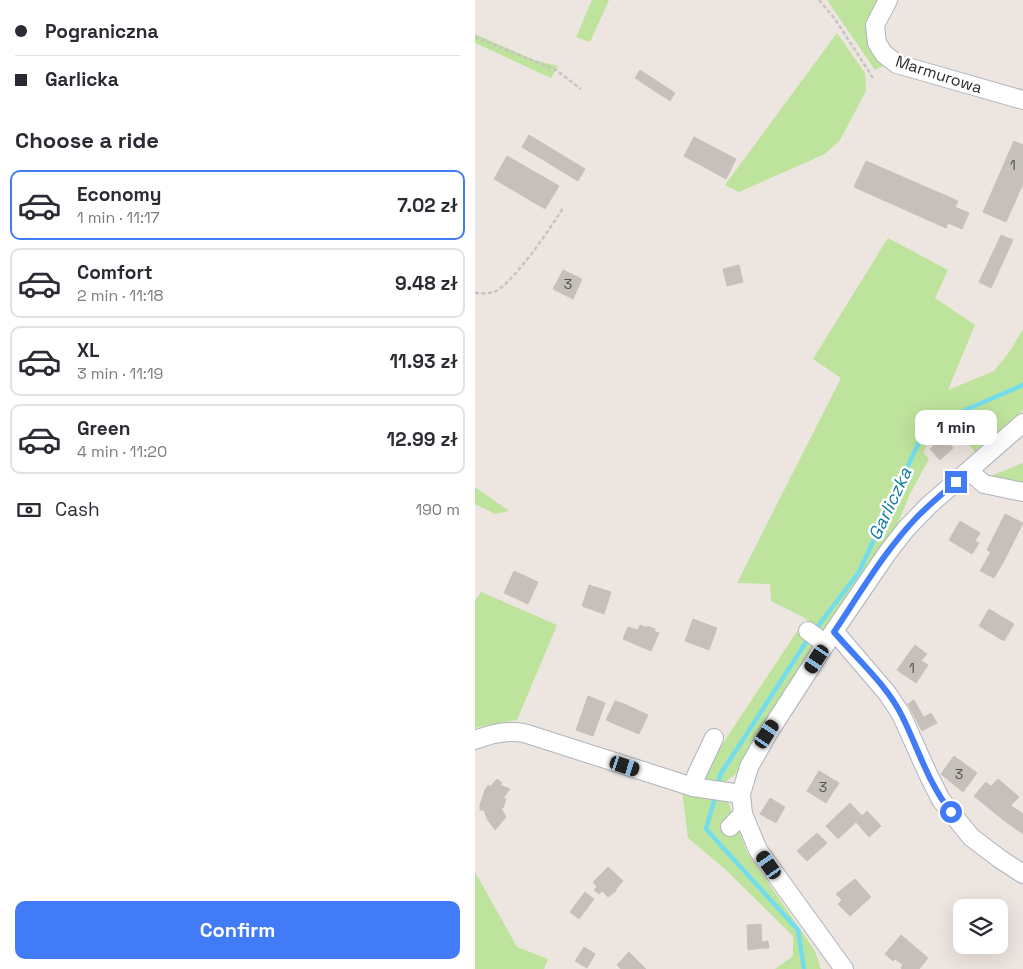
<!DOCTYPE html>
<html lang="en">
<head>
<meta charset="utf-8">
<style>
	body { margin:0; font-family:"Space Grotesk",sans-serif; background:#f2f2f3; color:#2b2b33; height:100vh; display:flex; flex-direction:column; font-size:19px; white-space:nowrap }
	* { box-sizing:border-box; margin:0 }
	p { font-size:16px; color:#7c7c81 }
	.icon { flex:none; width:28px; height:28px; fill:none; stroke:currentColor; stroke-width:2; stroke-linecap:round; stroke-linejoin:round }
	.map { position:relative; flex:1; overflow:hidden }
	.drawer { display:flex; flex-direction:column; background:#fff; width:475px }
	.drawer>* { flex:none }
	.guide { display:grid; align-content:center; height:110px; padding:0 15px; background:#fff }
	.controls { position:absolute; left:478px; top:899px; display:grid; gap:10px }
	.controls a { display:grid; place-items:center; width:55px; height:55px; border-radius:10px; background:#fff; box-shadow:0 5px 20px #0002; font-size:25px }
	.end { position:absolute; width:22px; height:22px; margin:-11px; border:6px solid #427bf7; background:#fff; box-shadow:0 0 0 2px #fff }
	.from { border-radius:50% }
	.bubble { position:absolute; height:35px; border-radius:10px; background:#fff; box-shadow:0 5px 20px #0002; font-size:16px; font-weight:800; line-height:35px; text-align:center }
	.car { position:absolute; width:15px; height:30px; margin:-15px -8px; border-radius:6px; box-shadow:0 0 4px 1px #0007; background:linear-gradient(#222 24%,#8ab4d8 0 40%,#222 0 76%,#8ab4d8 0 86%,#222 0) }
	.guide b { display:flex; align-items:center; gap:18px; height:48px; font-size:19px }
	.guide b+b { border-top:1px solid #e1e1e2 }
	.guide i { width:12px; height:12px; background:#2b2b33 }
	ul { padding:0; list-style:none }
	li { display:flex; align-items:center; gap:15px; height:70px; margin:0 10px 8px; padding:0 5px; border:2px solid #e1e1e2; border-radius:10px }
	li div { flex:1 }
	li b { display:block; font-size:19px }
	li em { font-style:normal; font-weight:800 }
	li.current { border-color:#427bf7 }
	li>.icon { width:45px; height:45px; stroke-width:1.5 }
	h2 { padding:0 15px; font-size:22px; line-height:60px }
	.pay { display:flex; align-items:center; gap:12px; height:55px; padding:0 15px; font-size:19px }
	.pay p { margin-inline-start:auto }
	.cta { display:flex; gap:10px; margin-top:auto; padding:10px 15px }
	.cta a { flex:1; height:58px; border-radius:10px; background:#427bf7; color:#fff; font-size:20px; font-weight:800; line-height:58px; text-align:center }
	main { display:flex; flex:1; min-height:0 }
	.map>svg:first-child { display:block }
	.green { fill:#bee39c }
	.lines { fill:none; stroke-linecap:round; stroke-linejoin:round }
	.stream { stroke:#74dded; stroke-width:4.5 }
	.building { fill:#c6c0ba; stroke:#c9c1b8 }
	.minor-casing { stroke:#afb3bc; stroke-width:20 }
	.path { stroke:#c4c4c4; stroke-width:2.5; stroke-dasharray:4 2.5; stroke-linecap:butt }
	.minor { stroke:#fff; stroke-width:18 }
	.route { stroke:#427bf7; stroke-width:6 }
	.labels { text-anchor:middle; stroke-width:5; stroke-linejoin:round; paint-order:stroke }
	.number-label { font-size:14px; fill:#525150 }
	.street-label { font-size:16px; fill:#2c2c2c; stroke:#fff }
	.water-label { font-size:18px; font-style:italic; fill:#107e9c; stroke:#fff }
</style>
</head>
<body>
<main>
<section class="drawer">
<div class="guide">
<b><i class="from"></i>Pograniczna</b>
<b><i></i>Garlicka</b>
</div>
<h2>Choose a ride</h2>
<ul>
<li class="current"><svg class="icon" aria-label="car" viewBox="0 0 24 24"><path d="M5 17H2v-5l4-1 3-4h7l3 4 3 1v5h-3M9 17h6M6 11h13"/><circle cx="7" cy="17" r="2"/><circle cx="17" cy="17" r="2"/></svg><div><b>Economy</b><p>1 min · 11:17</p></div><em>7.02 zł</em></li>
<li><svg class="icon" aria-label="car" viewBox="0 0 24 24"><path d="M5 17H2v-5l4-1 3-4h7l3 4 3 1v5h-3M9 17h6M6 11h13"/><circle cx="7" cy="17" r="2"/><circle cx="17" cy="17" r="2"/></svg><div><b>Comfort</b><p>2 min · 11:18</p></div><em>9.48 zł</em></li>
<li><svg class="icon" aria-label="car" viewBox="0 0 24 24"><path d="M5 17H2v-5l4-1 3-4h7l3 4 3 1v5h-3M9 17h6M6 11h13"/><circle cx="7" cy="17" r="2"/><circle cx="17" cy="17" r="2"/></svg><div><b>XL</b><p>3 min · 11:19</p></div><em>11.93 zł</em></li>
<li><svg class="icon" aria-label="car" viewBox="0 0 24 24"><path d="M5 17H2v-5l4-1 3-4h7l3 4 3 1v5h-3M9 17h6M6 11h13"/><circle cx="7" cy="17" r="2"/><circle cx="17" cy="17" r="2"/></svg><div><b>Green</b><p>4 min · 11:20</p></div><em>12.99 zł</em></li>
</ul>
<div class="pay"><svg class="icon" aria-label="cash" viewBox="0 0 24 24"><path d="M3 7h18v10H3z"/><circle cx="12" cy="12" r="2"/></svg>Cash<p>190 m</p></div>
<div class="cta"><a>Confirm</a></div>
</section>
<div class="map">
<svg width="548" height="969" viewBox="0 0 548 969">
	<rect width="100%" height="100%" fill="#ede5df"/>
	<g class="green">
		<polygon points="117,0 134,0 115,42 101,37"/>
		<polygon points="352,0 404,0 414,63 400,70"/>
		<polygon points="362,33 390,73 391,91 365,140 350,154 264,192 250,185"/>
		<polygon points="0,34 59,60 83,66 76,78 0,43"/>
		<polygon points="413,238 473,270 460,298 500,325 473,390 519,371 535,351 548,329 548,410 501,453 478,427 454,441 448,452 454,459 435,494 420,530 350,634 328,617 296,601 295,584 262,583 366,378 338,359"/>
		<polygon points="548,463 548,483 516,476"/>
		<polygon points="0,487 34,511 20,514 0,504"/>
		<polygon points="6,592 82,625 42,720 3,727 0,729 0,601"/>
		<polygon points="323,630 340,645 260,775 250,782 223,781"/>
		<polygon points="207,790 252,799 272,852 340,951 346,969 300,969 318,956 318,936 250,869 213,838"/>
		<polygon points="0,872 42,947 73,959 69,969 0,969"/>
	</g>
	<g class="lines">
		<g class="stream">
			<polyline points="340,630 384,572 451,427 548,385"/>
			<polyline points="243,787 245,775 335,636"/>
			<polyline points="241,794 231,829 323,930 329,969"/>
		</g>
	</g>
	<g class="building">
		<polygon points="165,70 200,93 195,101 160,78"/>
		<polygon points="54,135 110,169 103,181 47,147"/>
		<polygon points="219,137 261,159 251,179 209,156"/>
		<polygon points="539,141 548,145 548,184 531,222 508,212"/>
		<polygon points="32,156 84,186 70,209 19,179"/>
		<polygon points="391,161 483,201 480,207 494,213 487,229 473,223 471,228 379,187"/>
		<polygon points="526,235 538,240 516,288 504,282"/>
		<polygon points="264,265 268,282 252,286 248,269"/>
		<polygon points="88,270 107,279 98,299 78,289"/>
		<polygon points="468,437 478,448 465,460 455,449"/>
		<polygon points="530,514 548,523 530,559 512,550"/>
		<polygon points="485,521 505,533 500,541 504,543 497,554 474,540"/>
		<polygon points="516,552 530,559 519,578 505,571"/>
		<polygon points="39,571 63,582 53,604 29,593"/>
		<polygon points="114,585 136,592 129,614 107,606"/>
		<polygon points="514,609 539,624 529,641 504,626"/>
		<polygon points="218,619 242,628 234,650 210,641"/>
		<polygon points="165,625 172,628 172,626 180,629 179,631 184,633 176,651 148,639 153,627 163,630"/>
		<polygon points="440,645 452,654 446,661 434,653"/>
		<polygon points="434,653 453,665 441,683 422,670"/>
		<polygon points="113,696 130,703 118,736 101,730"/>
		<polygon points="439,700 454,727 447,731 433,704"/>
		<polygon points="140,701 149,704 140,724 131,720"/>
		<polygon points="149,704 173,715 164,734 140,724"/>
		<polygon points="456,713 462,723 454,727 449,717"/>
		<polygon points="479,756 502,773 488,792 466,774"/>
		<polygon points="344,771 364,783 351,803 332,791"/>
		<polygon points="22,779 27,783 25,785 35,789 28,798 31,799 28,808 26,808 31,817 20,830 12,819 9,810 5,810 5,805 10,790 13,785 15,787"/>
		<polygon points="523,779 544,797 537,804 516,786"/>
		<polygon points="511,782 537,804 527,819 499,796"/>
		<polygon points="295,798 310,807 301,823 285,814"/>
		<polygon points="375,803 387,816 392,811 406,826 394,837 381,822 363,839 351,826"/>
		<polygon points="536,806 548,814 548,834 527,819"/>
		<polygon points="342,833 352,843 332,861 322,851"/>
		<polygon points="133,867 148,881 141,889 141,891 133,897 127,891 124,894 119,890 122,887 118,882"/>
		<polygon points="380,879 396,897 375,916 363,904 367,900 361,894"/>
		<polygon points="110,892 119,899 104,919 95,912"/>
		<polygon points="286,924 287,948 273,950 272,925"/>
		<polygon points="426,935 453,958 444,969 427,969 426,968 428,965 420,959 418,961 410,954"/>
		<polygon points="293,941 294,948 287,948 287,942"/>
		<polygon points="109,947 120,954 112,968 100,961"/>
		<polygon points="154,952 171,969 146,969 142,965"/>
	</g>
	<g class="lines">
		<defs>
			<g id="minor">
				<polyline points="413,0 400,25 402,43 409,54 422,64 548,100"/>
				<polyline points="494,471 509,484 548,492"/>
				<polyline points="333,631 351,644"/>
				<polyline points="359,631 412,693 426,714 453,774 466,800 496,837 525,859 548,874"/>
				<path d="M0,740C15,734 33,730 49,733L218,787L266,794"/>
				<polyline points="218,787 221,776 239,738"/>
				<polyline points="255,827 268,814"/>
				<polyline points="369,969 283,850 268,814 266,794 274,767 292,735 359,631 413,552 431,529 453,506 548,423"/>
			</g>
		</defs>
		<use href="#minor" class="minor-casing"/>
		<g class="path">
			<polyline points="344,0 360,19 398,78"/>
			<polyline points="0,37 81,70 106,89"/>
			<path d="M0,293C6,293 13,294 19,292C37,285 77,226 88,208"/>
		</g>
		<use href="#minor" class="minor"/>
	</g>
	<g class="lines">
		<path class="route" d="M476,812C453,783 443,748 427,716C412,685 381,658 359,632C386,592 410,550 443,516C455,504 468,493 481,482"/>
	</g>
	<g class="labels">
		<g class="number-label">
			<text x="538" y="170">1</text>
			<text x="93" y="289">3</text>
			<text x="437" y="673">1</text>
			<text x="484" y="779">3</text>
			<text x="348" y="792">3</text>
		</g>
		<g class="street-label">
			<text transform="translate(464 74) rotate(18)" y="6">Marmurowa</text>
		</g>
		<g class="water-label">
			<text transform="translate(415 504) rotate(-65)" y="6">Garliczka</text>
		</g>
	</g>
</svg>
<div class="controls">
<a><svg class="icon" aria-label="layers" viewBox="0 0 24 24"><path d="M12 4l9 5-9 5-9-5zM3 14l9 5 9-5"/></svg></a>
</div>
<i class="end from" style="left:476px;top:812px"></i>
<i class="end" style="left:481px;top:482px"></i>
<div class="bubble" style="left:440px;top:410px;width:82px">1 min</div>
<i class="car" style="left:342px;top:659px;rotate:213deg"></i>
<i class="car" style="left:292px;top:734px;rotate:33deg"></i>
<i class="car" style="left:150px;top:766px;rotate:108deg"></i>
<i class="car" style="left:294px;top:865px;rotate:325deg"></i>
</div>
</main>
</body>
</html>
